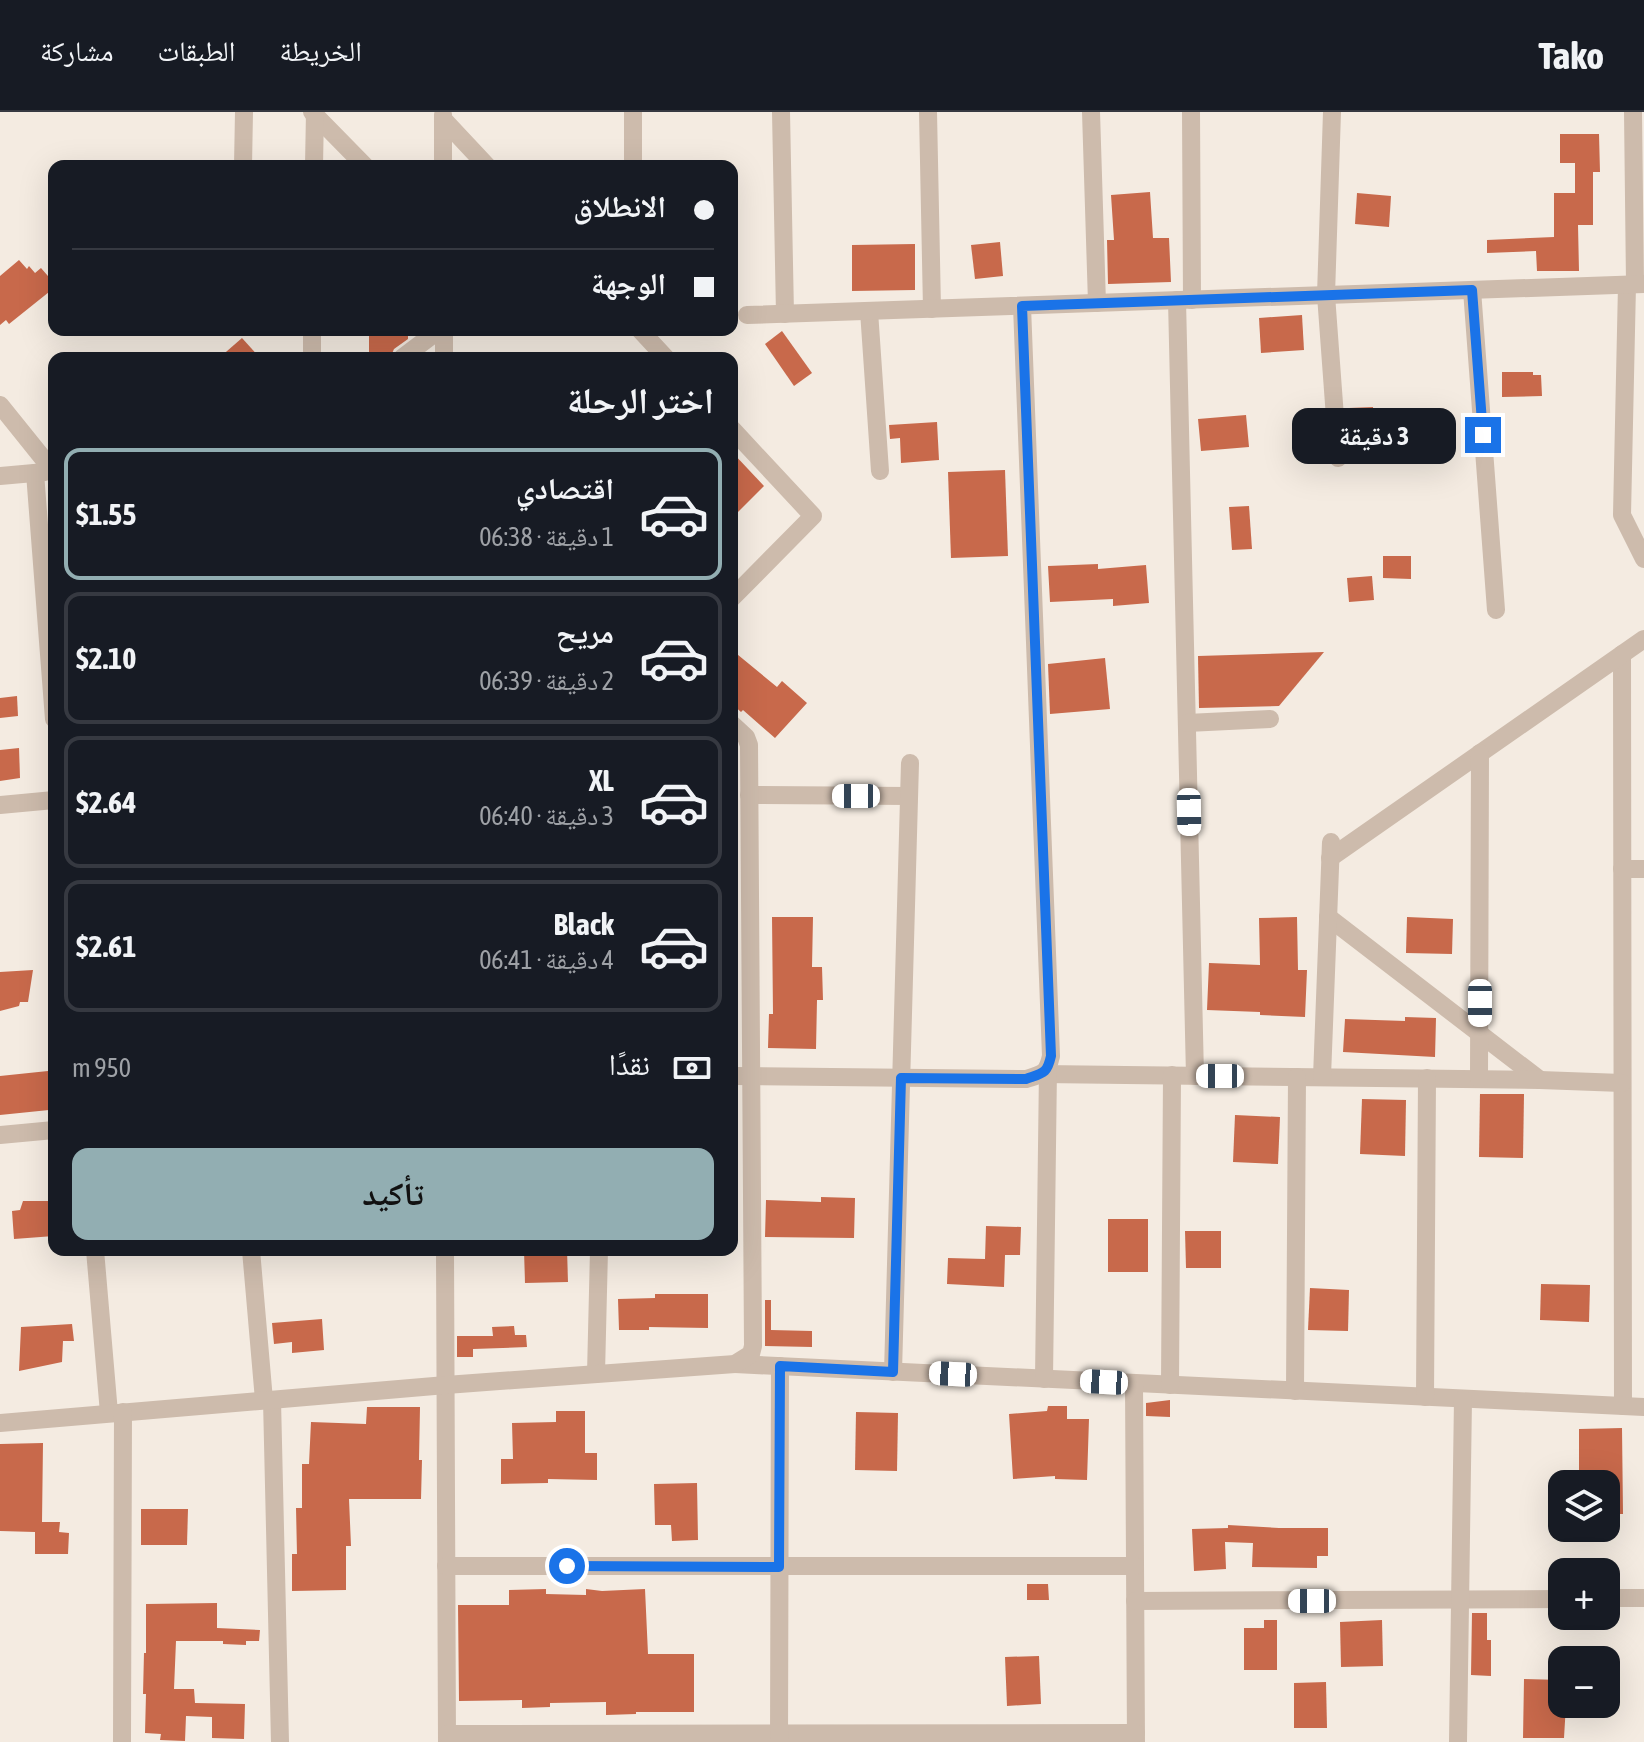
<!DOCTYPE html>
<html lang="ar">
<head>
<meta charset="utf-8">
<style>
	body { margin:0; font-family:"Asap Condensed","Noto Naskh Arabic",sans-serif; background:#242831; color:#f1f3f6; direction:rtl; height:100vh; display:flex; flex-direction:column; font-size:30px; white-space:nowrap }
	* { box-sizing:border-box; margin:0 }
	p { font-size:26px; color:#9ea1a6 }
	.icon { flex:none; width:44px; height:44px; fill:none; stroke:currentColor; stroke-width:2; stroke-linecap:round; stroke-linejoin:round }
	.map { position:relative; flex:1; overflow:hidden; direction:ltr }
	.drawer { position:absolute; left:48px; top:240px; width:690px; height:904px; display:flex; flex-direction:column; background:#171b24; border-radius:16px; box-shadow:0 8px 32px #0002; direction:rtl }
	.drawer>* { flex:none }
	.banner { position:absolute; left:48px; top:48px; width:690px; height:176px; border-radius:16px; box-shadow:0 8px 32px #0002; direction:rtl; display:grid; align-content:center; height:176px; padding:0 24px; background:#171b24 }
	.fabs { position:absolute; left:1548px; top:1358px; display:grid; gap:16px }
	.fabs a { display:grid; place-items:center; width:72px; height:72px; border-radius:16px; background:#171b24; box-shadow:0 8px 32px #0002; font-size:40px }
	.end { position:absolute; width:36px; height:36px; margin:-18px; border:10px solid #1a73e8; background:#fff; box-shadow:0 0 0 4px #fff }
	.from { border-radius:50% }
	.bubble { position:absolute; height:56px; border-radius:16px; background:#171b24; box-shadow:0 8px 32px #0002; font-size:26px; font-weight:700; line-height:56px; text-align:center; direction:rtl }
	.car { position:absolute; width:24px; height:48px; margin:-24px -12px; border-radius:10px; box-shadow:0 0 6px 2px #0007; background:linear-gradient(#fff 24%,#345 0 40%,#fff 0 76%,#345 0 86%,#fff 0) }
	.banner b { display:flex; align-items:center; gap:28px; height:76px; font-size:30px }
	.banner b+b { border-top:2px solid #363941 }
	.banner i { width:20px; height:20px; background:#f1f3f6 }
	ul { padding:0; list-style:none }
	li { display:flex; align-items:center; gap:24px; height:132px; margin:0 16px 12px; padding:0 8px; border:4px solid #363941; border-radius:16px }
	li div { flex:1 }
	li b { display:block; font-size:30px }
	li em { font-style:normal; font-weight:700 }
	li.selected { border-color:#92aeb2 }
	li>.icon { width:72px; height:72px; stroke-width:1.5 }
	h2 { padding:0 24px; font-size:36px; line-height:96px }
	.pay { display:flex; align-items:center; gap:20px; height:88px; padding:0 24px; font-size:30px }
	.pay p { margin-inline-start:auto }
	.action { display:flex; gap:16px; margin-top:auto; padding:16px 24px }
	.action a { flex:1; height:92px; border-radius:16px; background:#92aeb2; color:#111; font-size:32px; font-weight:700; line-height:92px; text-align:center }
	header { display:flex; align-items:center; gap:48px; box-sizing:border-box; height:112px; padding:0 40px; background:#171b24; border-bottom:2px solid #363941 }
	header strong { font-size:38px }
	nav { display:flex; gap:44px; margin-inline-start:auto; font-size:28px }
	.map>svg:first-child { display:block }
	.building { fill:#c8694b }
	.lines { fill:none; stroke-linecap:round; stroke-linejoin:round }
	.minor { stroke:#cdbbac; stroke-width:18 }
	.route { stroke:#1a73e8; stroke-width:10 }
</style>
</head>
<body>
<header>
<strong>Tako</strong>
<nav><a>الخريطة</a><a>الطبقات</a><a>مشاركة</a></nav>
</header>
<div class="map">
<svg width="1644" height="1630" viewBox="0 0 1644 1630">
	<rect width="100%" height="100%" fill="#f4ebe1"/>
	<g class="building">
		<polygon points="1560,22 1599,22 1600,60 1593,60 1593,113 1578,113 1579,159 1537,159 1536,139 1487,141 1487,128 1554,125 1554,81 1575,81 1575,51 1560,51"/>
		<polygon points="1150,80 1153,126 1169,126 1171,170 1108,172 1107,128 1114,128 1111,83"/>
		<polygon points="1357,81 1391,84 1389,115 1355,112"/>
		<polygon points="1000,130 1003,164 975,167 971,133"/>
		<polygon points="915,132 915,178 852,179 852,133"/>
		<polygon points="19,148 27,157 29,154 35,161 41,156 54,171 54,176 9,212 6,208 0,213 0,164"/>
		<polygon points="1302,203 1304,238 1261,241 1259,206"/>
		<polygon points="369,218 392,218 392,221 408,221 408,227 394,237 390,246 369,245"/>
		<polygon points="782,219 812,261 794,274 765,232"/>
		<polygon points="242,226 260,246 219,246"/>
		<polygon points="1502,260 1533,260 1533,263 1541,263 1542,284 1502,285"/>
		<polygon points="1373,295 1374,324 1350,325 1349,296"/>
		<polygon points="1246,303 1249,335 1201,339 1198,307"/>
		<polygon points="937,310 939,348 901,351 900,326 890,327 889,313"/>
		<polygon points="732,340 764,374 732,406"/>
		<polygon points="1005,358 1008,444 951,446 948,360"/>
		<polygon points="1249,394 1252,437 1232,438 1229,395"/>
		<polygon points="1383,444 1411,444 1411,467 1383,466"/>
		<polygon points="1098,452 1098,457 1146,453 1149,491 1113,494 1113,487 1050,490 1048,454"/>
		<polygon points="1372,464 1374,488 1349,490 1347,466"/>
		<polygon points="732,538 777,575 782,569 807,591 775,626 743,598 741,600 732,592"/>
		<polygon points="1324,540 1279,594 1199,596 1198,544"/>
		<polygon points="1105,546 1110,597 1050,602 1048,552"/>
		<polygon points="17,584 18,604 0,606 0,586"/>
		<polygon points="19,636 20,666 0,669 0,638"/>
		<polygon points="772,805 813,805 812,855 822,855 823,888 817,888 816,937 768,936 769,902 773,902"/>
		<polygon points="1297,805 1298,858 1307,858 1305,905 1260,903 1260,900 1207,898 1209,851 1260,853 1259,806"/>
		<polygon points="1407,805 1453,807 1452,842 1406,841"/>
		<polygon points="33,858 28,890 20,890 19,894 0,899 0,860"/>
		<polygon points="1405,905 1436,906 1435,945 1343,940 1345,907 1405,909"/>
		<polygon points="48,959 51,972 49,998 0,1003 0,964"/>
		<polygon points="1480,982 1524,982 1523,1046 1479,1045"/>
		<polygon points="1362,987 1406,988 1405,1044 1360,1042"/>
		<polygon points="1235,1003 1280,1005 1278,1052 1233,1050"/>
		<polygon points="821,1085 855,1086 854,1126 765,1125 766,1088 821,1090"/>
		<polygon points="23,1089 54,1089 54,1124 14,1127 12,1099 20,1098"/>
		<rect x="1108" y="1107" width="40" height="53"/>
		<polygon points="986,1114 1021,1115 1020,1143 1005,1143 1004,1175 947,1172 948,1146 985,1147"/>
		<polygon points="1185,1119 1221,1119 1221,1156 1186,1156"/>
		<polygon points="524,1138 567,1138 568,1170 525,1171"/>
		<polygon points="1541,1172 1590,1173 1589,1210 1540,1208"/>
		<polygon points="1310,1176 1349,1178 1348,1219 1308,1218"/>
		<polygon points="655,1182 708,1182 708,1216 649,1215 649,1218 619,1218 618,1187 655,1186"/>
		<polygon points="765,1188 771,1188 771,1218 812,1219 812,1235 765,1234"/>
		<polygon points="322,1207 324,1238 292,1241 292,1230 274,1232 272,1211"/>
		<polygon points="72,1212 74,1229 63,1229 62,1250 19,1259 21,1215"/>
		<polygon points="514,1214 515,1223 526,1223 527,1235 473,1237 473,1245 457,1245 457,1224 493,1224 492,1215"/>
		<polygon points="1170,1288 1170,1305 1146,1304 1146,1291"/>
		<polygon points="1048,1294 1067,1294 1067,1307 1089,1307 1087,1368 1055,1367 1055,1364 1013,1367 1009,1302 1047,1299"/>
		<polygon points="367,1295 420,1295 419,1348 422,1348 421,1387 349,1387 351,1434 346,1434 346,1478 292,1479 292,1442 297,1442 296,1396 302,1396 302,1352 309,1352 311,1310 366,1312"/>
		<polygon points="556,1299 585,1299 585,1341 597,1341 597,1368 548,1367 548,1371 501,1372 501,1347 513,1347 512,1311 556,1310"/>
		<polygon points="856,1300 898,1301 897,1359 855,1358"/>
		<polygon points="1622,1316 1623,1402 1606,1402 1606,1372 1579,1372 1579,1317"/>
		<polygon points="43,1331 42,1410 60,1410 59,1420 69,1421 68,1442 35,1442 35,1420 0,1419 0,1332"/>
		<polygon points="697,1371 698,1428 672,1429 671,1413 655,1413 654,1372"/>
		<polygon points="141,1397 188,1397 187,1433 141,1433"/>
		<polygon points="1228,1413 1279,1416 1328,1416 1328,1444 1317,1444 1317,1456 1252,1455 1253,1431 1225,1430 1226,1457 1194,1459 1192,1417 1228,1416"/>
		<polygon points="1027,1472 1048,1472 1049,1488 1027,1488"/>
		<polygon points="546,1477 546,1482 586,1483 586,1477 602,1479 645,1477 648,1542 694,1542 694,1600 636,1600 636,1602 606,1603 606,1590 550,1591 550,1595 522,1596 522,1588 459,1589 458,1493 509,1493 509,1478"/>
		<polygon points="217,1491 217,1516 260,1518 259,1529 246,1529 246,1533 223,1532 223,1529 176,1529 174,1577 194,1577 195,1591 245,1592 244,1627 212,1626 212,1605 186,1604 185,1629 160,1628 161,1622 145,1621 146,1582 143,1582 144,1541 146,1541 146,1492"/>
		<polygon points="1472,1501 1487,1501 1487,1528 1491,1528 1491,1564 1471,1563"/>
		<polygon points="1264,1508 1277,1508 1277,1558 1244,1558 1244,1516 1264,1516"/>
		<polygon points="1382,1508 1383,1554 1341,1555 1340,1510"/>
		<polygon points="1039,1544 1041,1592 1007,1594 1005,1545"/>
		<polygon points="1524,1567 1562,1568 1562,1592 1566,1592 1564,1626 1523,1626"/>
		<polygon points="1326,1570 1327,1616 1294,1616 1294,1571"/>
	</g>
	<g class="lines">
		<g class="minor">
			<polyline points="312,0 365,54"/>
			<polyline points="633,0 633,54"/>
			<polyline points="781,0 785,202"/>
			<polyline points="928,0 932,197"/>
			<polyline points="1091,0 1097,191"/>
			<polyline points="1191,0 1192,188"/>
			<polyline points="1332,0 1326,183 1338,346"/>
			<polyline points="1633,0 1635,172"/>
			<polyline points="443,3 443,54"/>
			<polyline points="443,7 487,54"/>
			<polyline points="243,54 244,0"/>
			<polyline points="314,54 315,0"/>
			<polyline points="1627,173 1622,403 1644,447"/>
			<polyline points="1472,178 1496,498"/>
			<polyline points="1177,188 1195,964"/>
			<polyline points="869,199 880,359"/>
			<polyline points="747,203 1644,172"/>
			<polyline points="640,218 666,246"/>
			<polyline points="312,245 312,218"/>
			<polyline points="402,246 439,218"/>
			<polyline points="444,246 444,218"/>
			<polyline points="0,293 54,360"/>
			<polyline points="732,317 813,404 732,486"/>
			<polyline points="35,361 54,607"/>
			<polyline points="0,364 45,360"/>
			<polyline points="1622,542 1623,1294"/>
			<polyline points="1187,611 1270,607"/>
			<polyline points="749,683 909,684"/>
			<polyline points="0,693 54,688"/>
			<polyline points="1330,746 1644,527"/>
			<polyline points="1622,757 1644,757"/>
			<polyline points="1328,805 1540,968"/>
			<polyline points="1042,962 1540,968 1622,971"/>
			<path d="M732,964L1026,967C1043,962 1047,962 1051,944L1022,194"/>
			<polyline points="1322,965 1331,730"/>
			<polyline points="1479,967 1480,641"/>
			<polyline points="0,1023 54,1018"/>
			<polyline points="95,1138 109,1301"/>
			<polyline points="251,1138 264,1288"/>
			<polyline points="445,1138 447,1630"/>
			<polyline points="735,1252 1644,1295"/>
			<polyline points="893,1260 910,651"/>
			<polyline points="596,1262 599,1138"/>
			<polyline points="1044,1267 1048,957"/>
			<polyline points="1134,1271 1136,1630"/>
			<polyline points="1170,1273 1172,963"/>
			<polyline points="1295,1279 1297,965"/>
			<polyline points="1425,1285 1427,966"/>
			<polyline points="272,1288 280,1630"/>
			<polyline points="0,1311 446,1273 735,1252 751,1242 753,1234 749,633 746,625 732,612"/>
			<polyline points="446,1454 1135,1454"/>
			<polyline points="1606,1486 1644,1486"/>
			<polyline points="1135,1489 1562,1487"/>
			<polyline points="447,1622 1136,1621"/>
			<polyline points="122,1630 123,1300"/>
			<polyline points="779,1630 780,1254"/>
			<polyline points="1458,1630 1463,1287"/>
		</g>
	</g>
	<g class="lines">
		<path class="route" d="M567,1454L779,1455L780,1254L893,1260L901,966L1026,967C1043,961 1047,962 1051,944L1022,194L1472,178L1483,323"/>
	</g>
</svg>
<div class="fabs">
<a><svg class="icon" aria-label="layers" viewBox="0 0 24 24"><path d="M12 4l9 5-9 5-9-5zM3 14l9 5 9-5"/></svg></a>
<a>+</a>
<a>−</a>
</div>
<i class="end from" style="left:567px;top:1454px"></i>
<i class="end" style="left:1483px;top:323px"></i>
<div class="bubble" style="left:1292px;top:296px;width:164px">3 دقيقة</div>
<i class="car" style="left:856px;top:684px;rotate:270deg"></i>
<i class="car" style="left:1189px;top:700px;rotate:179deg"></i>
<i class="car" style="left:1480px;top:891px;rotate:180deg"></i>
<i class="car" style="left:1220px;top:964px;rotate:270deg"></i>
<i class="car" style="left:953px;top:1262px;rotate:273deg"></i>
<i class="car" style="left:1104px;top:1270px;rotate:273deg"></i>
<i class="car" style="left:1312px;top:1489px;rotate:270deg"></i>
<div class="banner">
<b><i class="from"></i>الانطلاق</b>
<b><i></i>الوجهة</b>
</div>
<section class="drawer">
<h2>اختر الرحلة</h2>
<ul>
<li class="selected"><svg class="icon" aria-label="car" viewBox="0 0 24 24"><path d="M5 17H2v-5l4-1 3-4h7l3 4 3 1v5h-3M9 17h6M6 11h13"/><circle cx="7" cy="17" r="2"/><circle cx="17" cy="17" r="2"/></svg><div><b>اقتصادي</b><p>1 دقيقة · 06:38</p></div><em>$1.55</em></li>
<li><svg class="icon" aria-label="car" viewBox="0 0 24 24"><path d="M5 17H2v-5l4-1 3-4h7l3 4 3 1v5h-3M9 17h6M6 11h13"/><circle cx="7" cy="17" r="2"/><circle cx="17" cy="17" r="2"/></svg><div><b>مريح</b><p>2 دقيقة · 06:39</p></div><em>$2.10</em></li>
<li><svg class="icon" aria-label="car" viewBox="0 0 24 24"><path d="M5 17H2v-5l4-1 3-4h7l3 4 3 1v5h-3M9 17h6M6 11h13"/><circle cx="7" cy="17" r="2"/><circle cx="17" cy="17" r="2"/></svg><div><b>XL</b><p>3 دقيقة · 06:40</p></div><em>$2.64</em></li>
<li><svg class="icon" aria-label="car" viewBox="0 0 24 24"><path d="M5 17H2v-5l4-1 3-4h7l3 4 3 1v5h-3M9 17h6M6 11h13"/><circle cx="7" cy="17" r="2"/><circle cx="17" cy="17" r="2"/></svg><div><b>Black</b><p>4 دقيقة · 06:41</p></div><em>$2.61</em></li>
</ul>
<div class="pay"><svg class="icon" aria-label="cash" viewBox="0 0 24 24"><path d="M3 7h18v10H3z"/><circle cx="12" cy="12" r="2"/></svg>نقدًا<p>950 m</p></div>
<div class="action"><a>تأكيد</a></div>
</section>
</div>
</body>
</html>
